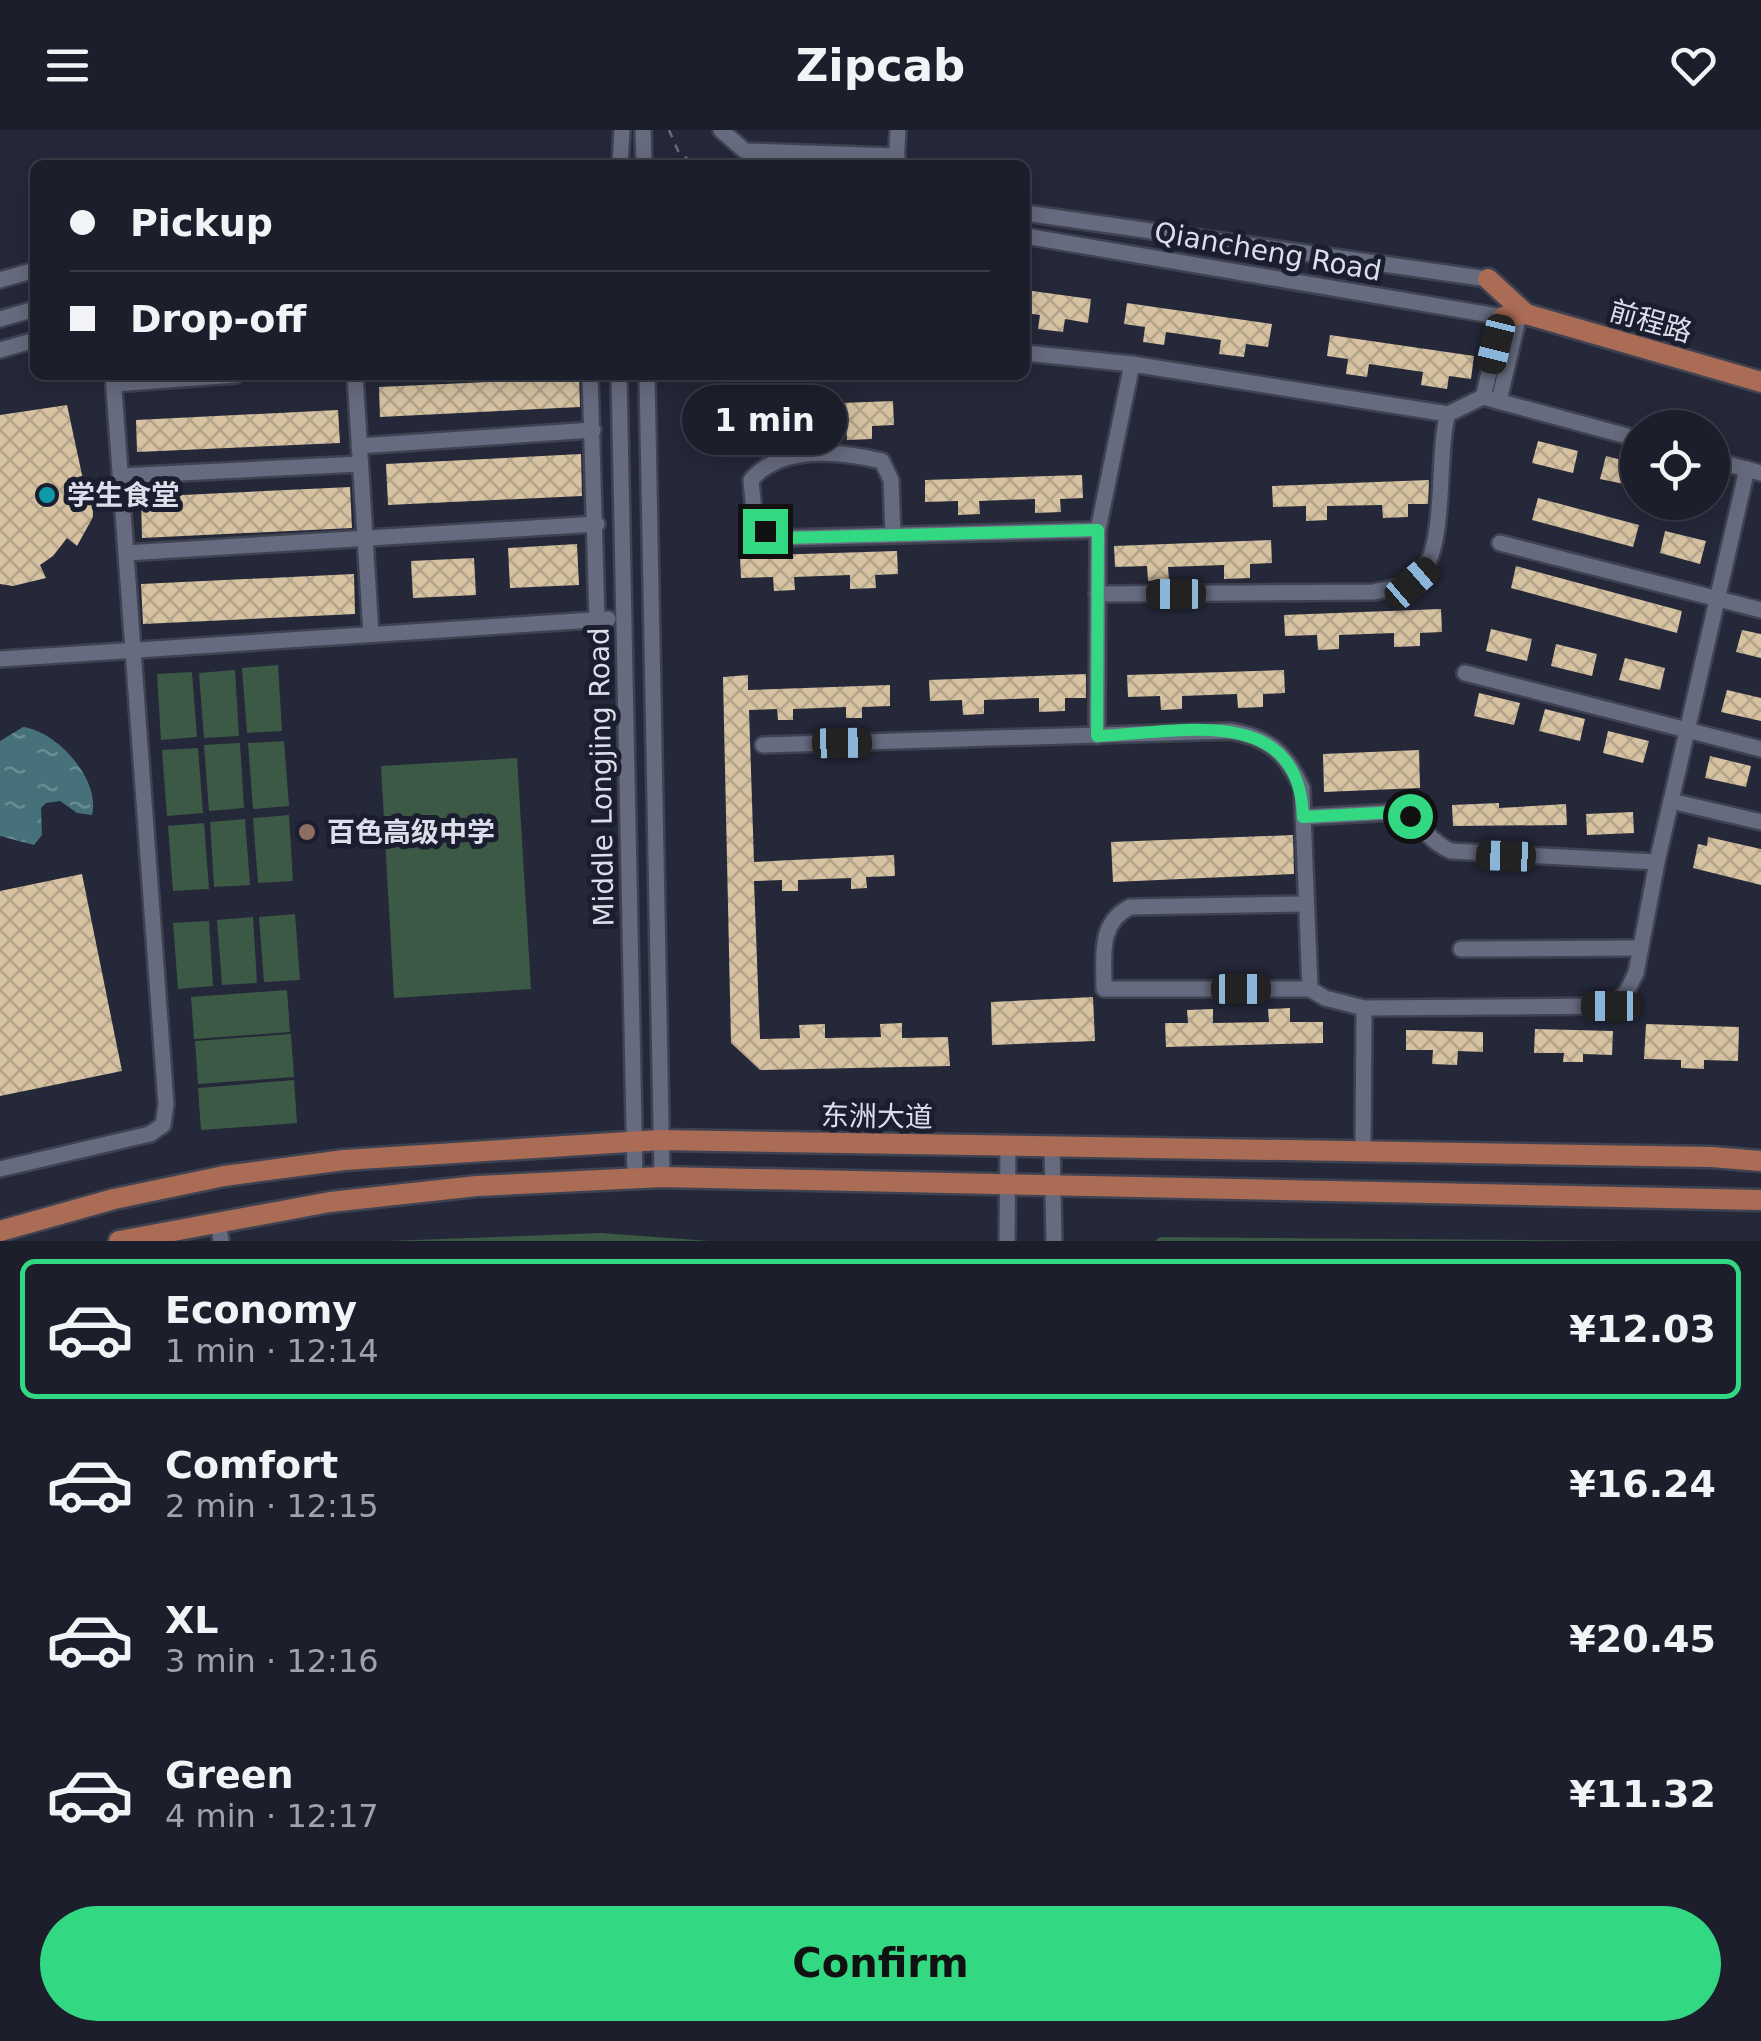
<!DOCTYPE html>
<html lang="en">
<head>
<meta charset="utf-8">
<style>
	body { margin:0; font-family:"DejaVu Sans","Noto Sans SC",sans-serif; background:#252733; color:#f1f3f6; height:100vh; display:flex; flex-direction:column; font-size:38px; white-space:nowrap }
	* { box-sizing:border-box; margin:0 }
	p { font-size:32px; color:#a0a2a9 }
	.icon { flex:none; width:55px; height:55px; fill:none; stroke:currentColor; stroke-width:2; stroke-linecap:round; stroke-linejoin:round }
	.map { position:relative; height:1111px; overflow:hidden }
	.sheet { display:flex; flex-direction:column; background:#1c1e2b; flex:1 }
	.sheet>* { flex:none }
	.guide { position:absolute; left:30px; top:30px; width:1000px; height:220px; border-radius:15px; box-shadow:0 5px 25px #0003,0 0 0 2px #3a3c47; display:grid; align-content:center; height:220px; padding:0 40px; background:#1c1e2b }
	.fabs { position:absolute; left:1620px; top:280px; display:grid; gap:20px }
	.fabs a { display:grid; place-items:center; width:110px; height:110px; border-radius:50%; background:#1c1e2b; box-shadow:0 5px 25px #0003,0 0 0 2px #3a3c47; font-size:50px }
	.end { position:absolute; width:45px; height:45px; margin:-22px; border:12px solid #33d882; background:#111; box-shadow:0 0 0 5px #111 }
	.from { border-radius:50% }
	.bubble { position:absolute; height:70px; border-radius:35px; background:#1c1e2b; box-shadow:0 5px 25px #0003,0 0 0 2px #3a3c47; font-size:32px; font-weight:600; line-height:70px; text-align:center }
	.car { position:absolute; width:30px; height:60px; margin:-30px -15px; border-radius:12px; box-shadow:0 0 8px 2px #0007; background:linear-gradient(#222 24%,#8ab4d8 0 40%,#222 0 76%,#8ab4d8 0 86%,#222 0) }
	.guide b { display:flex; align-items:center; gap:35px; height:95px; font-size:38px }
	.guide b+b { border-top:2px solid #3a3c47 }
	.guide i { width:25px; height:25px; background:#f1f3f6 }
	ul { padding:18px 0 0; list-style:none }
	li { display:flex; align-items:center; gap:30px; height:140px; margin:0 20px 15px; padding:0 20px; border:5px solid transparent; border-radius:15px }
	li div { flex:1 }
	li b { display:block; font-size:38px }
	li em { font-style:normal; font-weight:600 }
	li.on { border-color:#33d882 }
	li>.icon { width:90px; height:90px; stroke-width:1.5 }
	.action { display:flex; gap:20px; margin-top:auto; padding:20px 40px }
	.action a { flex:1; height:115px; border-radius:60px; background:#33d882; color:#111; font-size:40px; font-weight:600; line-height:115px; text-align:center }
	header { display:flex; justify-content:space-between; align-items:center; height:130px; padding:0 40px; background:#1c1e2b; font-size:45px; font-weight:600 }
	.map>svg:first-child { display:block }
	.grass { fill:#3c5946 }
	.water { fill:url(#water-ripples) }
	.building { fill:url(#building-cross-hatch) }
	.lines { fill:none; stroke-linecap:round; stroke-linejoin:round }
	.minor-casing { stroke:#3f4250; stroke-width:20 }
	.major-casing { stroke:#3f4250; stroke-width:25 }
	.path { stroke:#696c7b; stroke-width:2.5; stroke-dasharray:8 8; stroke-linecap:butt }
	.minor { stroke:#676b7f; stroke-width:15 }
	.major { stroke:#ab6c56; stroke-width:20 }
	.route { stroke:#33d882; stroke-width:12 }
	.culture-dot { fill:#0f9aa8; stroke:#1b1e2e; stroke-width:4 }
	.education-dot { fill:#8d6e63; stroke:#1b1e2e; stroke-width:4 }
	.labels { text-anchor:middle; stroke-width:10; stroke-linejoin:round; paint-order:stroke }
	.street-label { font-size:28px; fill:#dcdfea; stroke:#1b1e2e }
	.poi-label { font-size:28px; font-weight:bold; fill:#dcdfea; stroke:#1b1e2e; text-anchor:start }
</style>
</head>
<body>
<header><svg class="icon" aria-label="menu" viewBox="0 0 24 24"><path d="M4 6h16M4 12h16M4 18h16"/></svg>Zipcab<svg class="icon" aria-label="heart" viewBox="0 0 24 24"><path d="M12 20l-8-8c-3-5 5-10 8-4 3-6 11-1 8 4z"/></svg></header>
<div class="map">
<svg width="1761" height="1111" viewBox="0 0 1761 1111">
	<defs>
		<pattern id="water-ripples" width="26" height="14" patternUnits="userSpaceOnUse" patternTransform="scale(2.5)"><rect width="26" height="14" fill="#46717a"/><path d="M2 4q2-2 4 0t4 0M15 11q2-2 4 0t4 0" fill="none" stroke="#698b93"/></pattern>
		<pattern id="building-cross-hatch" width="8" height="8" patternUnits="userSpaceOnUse" patternTransform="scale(2.5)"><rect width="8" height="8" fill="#d7c3a2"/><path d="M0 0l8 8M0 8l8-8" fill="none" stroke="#b2a38b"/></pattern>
	</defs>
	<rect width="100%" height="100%" fill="#252839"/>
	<g class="grass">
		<polygon points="278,535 282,601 247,603 242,538"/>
		<polygon points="235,540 239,606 204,608 199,543"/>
		<polygon points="192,542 197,607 161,610 157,544"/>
		<polygon points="284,611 289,676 253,679 248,613"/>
		<polygon points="240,613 244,678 209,681 204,615"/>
		<polygon points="198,618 203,683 167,686 162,620"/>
		<polygon points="517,628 531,859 394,868 381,636"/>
		<polygon points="289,685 293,751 258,753 253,688"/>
		<polygon points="245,689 250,755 214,757 210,692"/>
		<polygon points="204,693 209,759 173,761 168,696"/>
		<polygon points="295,784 300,850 264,852 259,787"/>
		<polygon points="253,787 257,853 222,855 217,790"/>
		<polygon points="209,791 213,856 178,859 173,793"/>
		<polygon points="287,860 290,902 194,909 191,867"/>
		<polygon points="291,904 294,947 198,954 195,911"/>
		<polygon points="294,950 297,993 201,1000 198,958"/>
		<polygon points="601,1103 710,1111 388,1111"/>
		<polygon points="1160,1107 1641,1111 1155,1111"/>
	</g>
	<path class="water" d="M23,597C57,601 101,650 92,685L77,683L60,671L46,673L41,678L42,705L34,715L0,706V611Z"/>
	<g class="building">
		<polygon points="1025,160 1091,169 1088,193 1065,189 1063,202 1038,199 1040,185 1025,183"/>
		<polygon points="1127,173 1272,194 1268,217 1246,214 1244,227 1219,224 1221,210 1166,202 1164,215 1143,212 1145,197 1124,194"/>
		<polygon points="1330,205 1474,226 1471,249 1449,246 1447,259 1421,255 1423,242 1369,234 1367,247 1346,244 1348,229 1327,226"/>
		<polygon points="579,248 580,277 380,287 379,257"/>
		<polygon points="893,271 894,295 872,296 872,309 847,310 846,296 791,298 791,311 770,312 770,298 737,299 736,277"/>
		<polygon points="67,275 84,354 92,358 93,387 77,416 67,408 53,426 40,435 46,448 13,456 0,454 0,285"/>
		<polygon points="338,280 340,313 137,322 136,290"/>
		<polygon points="1538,311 1578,321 1573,343 1532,333"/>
		<polygon points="581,324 582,366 388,375 386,334"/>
		<polygon points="1606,326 1638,334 1638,357 1600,349"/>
		<polygon points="1082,345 1083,368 1060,369 1061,382 1035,383 1035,369 979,371 980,384 958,385 958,371 925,372 925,350"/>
		<polygon points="1429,350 1428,374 1408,374 1408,387 1383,388 1382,375 1327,376 1327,390 1306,391 1306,376 1273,377 1272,356"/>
		<polygon points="350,357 352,398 142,408 141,367"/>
		<polygon points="1538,368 1639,395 1633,417 1532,390"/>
		<polygon points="1665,401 1706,411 1700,434 1660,423"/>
		<polygon points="1271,410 1272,433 1250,434 1250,448 1224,449 1224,435 1168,437 1169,450 1148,451 1147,436 1115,437 1114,416"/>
		<polygon points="577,414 579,455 510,458 508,418"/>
		<polygon points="897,421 898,444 875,445 876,458 850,459 850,445 794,447 795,460 774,461 773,447 741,448 740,426"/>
		<polygon points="474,428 476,465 413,468 411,431"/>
		<polygon points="1516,436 1682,481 1677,503 1511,458"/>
		<polygon points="354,444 355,484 143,494 141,454"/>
		<polygon points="1441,479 1442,502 1420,503 1420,516 1394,517 1394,503 1339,505 1339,519 1318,520 1317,505 1285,506 1284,485"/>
		<polygon points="1491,499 1532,509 1527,531 1486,521"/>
		<polygon points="1742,500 1761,504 1761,528 1736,522"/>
		<polygon points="1556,514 1597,524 1592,546 1551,536"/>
		<polygon points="1625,528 1665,538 1660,560 1619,550"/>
		<polygon points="1284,540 1285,563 1263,564 1263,577 1238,578 1237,564 1182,566 1182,579 1161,580 1160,566 1128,567 1127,545"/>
		<polygon points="1086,544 1086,568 1065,568 1065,581 1039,582 1039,568 984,570 984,584 963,585 962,570 930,571 929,550"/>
		<polygon points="748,545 748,560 890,555 890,576 862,577 862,588 846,588 846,577 793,579 793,590 778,590 777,579 749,580 754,732 894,725 895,746 866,747 867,758 851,759 851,748 798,750 798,761 782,761 782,750 754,751 760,909 800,908 799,895 825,894 825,908 881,907 880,894 902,893 902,908 948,907 950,936 760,940 731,913 723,547"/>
		<polygon points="1727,560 1761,568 1761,591 1721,582"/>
		<polygon points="1479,563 1520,573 1514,595 1474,586"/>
		<polygon points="1545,579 1585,589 1580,611 1539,601"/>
		<polygon points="1608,601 1649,611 1643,633 1603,623"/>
		<polygon points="1419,620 1420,658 1324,662 1323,624"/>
		<polygon points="1710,626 1751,636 1746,657 1705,648"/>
		<polygon points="1499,673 1499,678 1566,674 1567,695 1453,696 1452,675"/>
		<polygon points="1633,682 1634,703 1587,705 1586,684"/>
		<polygon points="1293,705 1294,744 1113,752 1111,712"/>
		<polygon points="1708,707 1761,719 1761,755 1693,738 1698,714 1707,716"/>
		<polygon points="82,744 122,941 0,966 0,761"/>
		<polygon points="1093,867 1095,911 992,915 991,872"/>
		<polygon points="1290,878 1290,892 1323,892 1323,913 1166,917 1165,893 1188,893 1187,880 1213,879 1213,893 1269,892 1268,879"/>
		<polygon points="1646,894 1739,897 1738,931 1704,930 1704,939 1681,938 1681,930 1644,929"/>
		<polygon points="1535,899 1613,901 1612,925 1583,924 1583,932 1563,932 1564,923 1534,923"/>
		<polygon points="1406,900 1483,902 1483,922 1458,921 1457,935 1432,934 1433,920 1406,920"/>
	</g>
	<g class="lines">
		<defs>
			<g id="minor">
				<polyline points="643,0 644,35"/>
				<polyline points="721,0 745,21 897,26"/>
				<polyline points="620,35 622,0"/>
				<polyline points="896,35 898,0"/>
				<polyline points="1025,83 1488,149"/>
				<polyline points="1025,106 1503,187 1483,267"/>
				<polyline points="0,150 35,140"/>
				<polyline points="0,189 35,179"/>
				<polyline points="0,220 35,210"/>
				<polyline points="1025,223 1132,234 1448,284"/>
				<polyline points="355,245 371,504"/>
				<polyline points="590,245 597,489"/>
				<polyline points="619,245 635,1048"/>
				<polyline points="647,245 662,1047"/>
				<polyline points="114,254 236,245"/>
				<polyline points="1499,271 1519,185"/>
				<polyline points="359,316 593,300"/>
				<polyline points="1712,330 1761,343"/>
				<polyline points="120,346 360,334"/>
				<path d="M893,405L891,350L882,331C840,321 781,315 751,350L755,393L783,408L1098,400"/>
				<polyline points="1500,413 1761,480"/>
				<polyline points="126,423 597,394"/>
				<path d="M1097,464L1374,462C1386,459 1402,458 1413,451C1450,429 1435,325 1448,284L1483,267L1638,309"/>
				<polyline points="0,529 608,489"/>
				<polyline points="1465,543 1761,619"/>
				<polyline points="1097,606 1098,400 1132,234"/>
				<path d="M763,615L1230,601C1268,607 1286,623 1302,658L1310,859L1325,868L1364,878L1611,876L1626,863L1636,843L1657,732L1747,339"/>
				<polyline points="1671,671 1761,692"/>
				<path d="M1303,687L1395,682C1419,688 1428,712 1451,721L1657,732"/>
				<path d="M1305,774L1130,777C1098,793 1104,826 1104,859H1310"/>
				<polyline points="1461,819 1640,818"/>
				<polyline points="1052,1017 1054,1111"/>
				<polyline points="1363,1021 1364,878"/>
				<polyline points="0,1039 150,1004 163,995 166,974 113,245"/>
				<polyline points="218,1091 221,1111"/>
				<polyline points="1007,1111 1008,1016"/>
			</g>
			<g id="major">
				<polyline points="1488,149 1526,184 1503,187"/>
				<polyline points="1526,184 1761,252"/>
				<polyline points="0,1101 114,1069 224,1046 344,1030 660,1010 1711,1027 1761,1031"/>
				<polyline points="119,1111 330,1072 477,1056 662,1047 1761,1070"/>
			</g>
		</defs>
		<use href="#minor" class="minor-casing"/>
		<use href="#major" class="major-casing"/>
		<polyline class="path" points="669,0 679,23 698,35"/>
		<use href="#minor" class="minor"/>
		<use href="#major" class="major"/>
	</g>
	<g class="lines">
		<path class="route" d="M765,401L783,408L1098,400L1097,606C1179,603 1299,571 1303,687L1396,682L1410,686"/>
	</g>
	<circle class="culture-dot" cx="47" cy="365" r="10"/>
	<circle class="education-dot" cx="307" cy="702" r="10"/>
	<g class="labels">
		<g class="street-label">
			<text transform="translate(1268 121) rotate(10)" y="10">Qiancheng Road</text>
			<text transform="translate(1651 191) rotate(16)" y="10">前程路</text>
			<text transform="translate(601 647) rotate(-91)" y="10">Middle Longjing Road</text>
			<text transform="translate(877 986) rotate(1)" y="10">东洲大道</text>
		</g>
		<g class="poi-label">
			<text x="67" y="375">学生食堂</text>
			<text x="327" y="712">百色高级中学</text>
		</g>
	</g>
</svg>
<div class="fabs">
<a><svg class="icon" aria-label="locate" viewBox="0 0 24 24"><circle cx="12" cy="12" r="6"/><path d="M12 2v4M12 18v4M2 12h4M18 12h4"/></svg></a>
</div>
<i class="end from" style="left:1410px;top:686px"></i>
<i class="end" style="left:765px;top:401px"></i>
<div class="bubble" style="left:682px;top:255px;width:165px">1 min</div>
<i class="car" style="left:1496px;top:214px;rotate:194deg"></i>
<i class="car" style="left:1412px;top:453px;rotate:49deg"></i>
<i class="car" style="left:1176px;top:464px;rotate:270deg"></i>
<i class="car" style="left:842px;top:613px;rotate:89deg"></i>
<i class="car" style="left:1506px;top:726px;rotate:272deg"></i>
<i class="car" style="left:1241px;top:859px;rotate:90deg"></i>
<i class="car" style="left:1611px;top:876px;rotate:270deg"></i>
<div class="guide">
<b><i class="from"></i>Pickup</b>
<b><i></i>Drop-off</b>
</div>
</div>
<section class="sheet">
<ul>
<li class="on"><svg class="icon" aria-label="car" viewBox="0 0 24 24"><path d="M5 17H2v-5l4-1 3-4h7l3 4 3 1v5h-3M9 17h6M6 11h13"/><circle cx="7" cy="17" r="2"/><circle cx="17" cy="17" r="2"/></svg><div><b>Economy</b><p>1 min · 12:14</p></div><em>¥12.03</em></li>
<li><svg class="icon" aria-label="car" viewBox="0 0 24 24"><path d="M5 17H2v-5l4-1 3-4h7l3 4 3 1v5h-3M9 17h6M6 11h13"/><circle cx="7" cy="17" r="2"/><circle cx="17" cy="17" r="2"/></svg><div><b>Comfort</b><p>2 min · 12:15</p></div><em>¥16.24</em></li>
<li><svg class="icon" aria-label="car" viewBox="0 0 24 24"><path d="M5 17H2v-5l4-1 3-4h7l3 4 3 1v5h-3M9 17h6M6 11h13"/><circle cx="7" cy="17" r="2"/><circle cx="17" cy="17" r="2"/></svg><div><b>XL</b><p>3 min · 12:16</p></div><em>¥20.45</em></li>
<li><svg class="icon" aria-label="car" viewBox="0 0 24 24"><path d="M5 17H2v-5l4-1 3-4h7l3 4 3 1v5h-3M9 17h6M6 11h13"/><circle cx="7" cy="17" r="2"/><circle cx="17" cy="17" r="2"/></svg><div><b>Green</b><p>4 min · 12:17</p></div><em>¥11.32</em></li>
</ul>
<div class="action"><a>Confirm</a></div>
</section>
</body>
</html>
